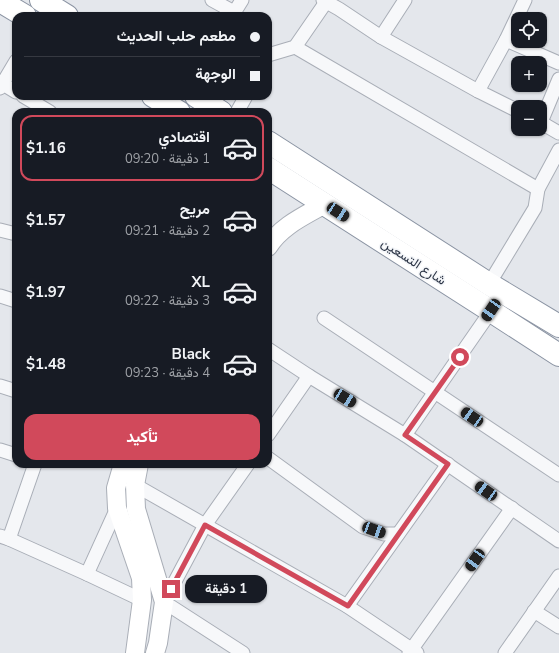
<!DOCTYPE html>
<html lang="ar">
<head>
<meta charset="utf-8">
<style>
	body { margin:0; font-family:"Nunito Sans",Vazirmatn,sans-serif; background:#20242c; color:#f1f3f6; direction:rtl; height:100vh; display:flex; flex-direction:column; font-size:15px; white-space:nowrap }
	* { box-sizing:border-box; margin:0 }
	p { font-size:13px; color:#9ea1a6 }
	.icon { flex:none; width:22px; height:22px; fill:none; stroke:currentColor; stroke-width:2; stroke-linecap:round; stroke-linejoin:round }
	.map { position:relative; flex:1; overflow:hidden; direction:ltr }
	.details { position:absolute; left:12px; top:108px; width:260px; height:360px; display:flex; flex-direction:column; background:#171b24; border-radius:12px; box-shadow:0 1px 3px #0004; direction:rtl }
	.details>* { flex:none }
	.guide { position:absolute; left:12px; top:12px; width:260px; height:88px; border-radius:12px; box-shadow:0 1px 3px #0004; direction:rtl; display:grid; align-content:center; height:88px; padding:0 12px; background:#171b24 }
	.tools { position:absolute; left:511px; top:12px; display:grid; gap:8px }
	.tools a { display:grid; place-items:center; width:36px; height:36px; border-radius:8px; background:#171b24; box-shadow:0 1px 3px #0004; font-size:20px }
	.end { position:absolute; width:18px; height:18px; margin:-9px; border:5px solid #d1495b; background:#fff; box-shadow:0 0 0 2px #fff }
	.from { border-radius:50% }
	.bubble { position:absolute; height:28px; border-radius:12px; background:#171b24; box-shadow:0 1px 3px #0004; font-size:13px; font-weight:700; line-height:28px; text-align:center; direction:rtl }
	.car { position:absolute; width:12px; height:24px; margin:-12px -6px; border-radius:5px; box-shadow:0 0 3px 1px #0007; background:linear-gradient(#222 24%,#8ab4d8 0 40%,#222 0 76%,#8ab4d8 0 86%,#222 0) }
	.guide b { display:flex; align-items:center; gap:14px; height:38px; font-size:15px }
	.guide b+b { border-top:1px solid #363941 }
	.guide i { width:10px; height:10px; background:#f1f3f6 }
	ul { padding:7px 0 0; list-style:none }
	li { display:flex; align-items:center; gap:12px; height:66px; margin:0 8px 6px; padding:0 4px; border:2px solid transparent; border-radius:12px }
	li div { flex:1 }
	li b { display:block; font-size:15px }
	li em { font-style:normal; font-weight:700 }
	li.active { border-color:#d1495b }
	li>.icon { width:36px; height:36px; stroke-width:1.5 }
	.cta { display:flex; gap:8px; margin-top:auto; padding:8px 12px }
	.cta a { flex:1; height:46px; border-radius:12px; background:#d1495b; color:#fff; font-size:16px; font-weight:700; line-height:46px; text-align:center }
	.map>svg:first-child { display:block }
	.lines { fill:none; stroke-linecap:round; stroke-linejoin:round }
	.street-casing { stroke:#a9aeb7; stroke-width:15 }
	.secondary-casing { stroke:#a9aeb7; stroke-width:20 }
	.highway-casing { stroke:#8b94a3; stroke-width:24 }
	.street { stroke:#f7f8fa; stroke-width:13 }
	.secondary { stroke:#fff; stroke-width:18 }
	.highway { stroke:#fff; stroke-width:22 }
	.route { stroke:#d1495b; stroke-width:5 }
	.labels { text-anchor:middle; stroke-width:3; stroke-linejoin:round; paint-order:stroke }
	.street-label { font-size:13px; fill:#2b3445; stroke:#f4f6f9 }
</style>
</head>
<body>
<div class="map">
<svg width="559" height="653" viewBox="0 0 559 653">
	<rect width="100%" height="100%" fill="#e4e7ec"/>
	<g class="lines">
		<defs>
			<g id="street">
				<polyline points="212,0 234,12"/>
				<polyline points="323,0 339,9 381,37 478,91 518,111"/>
				<polyline points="232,16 242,0"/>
				<polyline points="381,37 405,0"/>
				<polyline points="506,40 559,63"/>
				<polyline points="295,47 538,189"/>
				<polyline points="268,55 295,47 326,2"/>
				<polyline points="3,84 16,92"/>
				<polyline points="0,88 16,61"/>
				<polyline points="478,91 506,40 525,0"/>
				<polyline points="23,96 50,112"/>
				<polyline points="237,112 246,96"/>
				<polyline points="540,122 559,133"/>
				<polyline points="541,122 559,79"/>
				<polyline points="0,230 16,234"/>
				<polyline points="489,284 535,208 538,189 559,150"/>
				<polyline points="0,296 16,301"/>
				<polyline points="324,318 559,475"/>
				<polyline points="268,349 309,376 405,435 559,541"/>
				<polyline points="0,386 16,391"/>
				<polyline points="268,435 309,376"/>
				<polyline points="405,435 491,311"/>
				<polyline points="0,450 16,455"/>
				<polyline points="268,458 363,527 384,534 398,534"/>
				<polyline points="135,485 347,606 417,653"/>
				<polyline points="0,536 9,539 87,574 142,600"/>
				<polyline points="9,539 35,464"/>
				<polyline points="87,574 117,508"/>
				<polyline points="347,606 448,464"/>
				<polyline points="534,611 559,627"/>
				<polyline points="243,653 164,602 205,525 248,464"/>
				<polyline points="409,653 512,508"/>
				<polyline points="505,653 559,576"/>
			</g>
			<g id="secondary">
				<path d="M268,247C281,226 304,216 325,204"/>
				<polyline points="123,464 116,488 117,508 141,578 142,600 135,653"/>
				<polyline points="139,464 135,485 136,509 164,602 158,643 155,653"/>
			</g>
			<g id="highway">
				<polyline points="41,0 67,16"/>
				<polyline points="0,1 25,16"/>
				<polyline points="153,96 179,112"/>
				<polyline points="196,96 221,112"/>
				<polyline points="268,142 489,284 559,326"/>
				<polyline points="268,168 491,311 559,355"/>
			</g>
		</defs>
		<use href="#street" class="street-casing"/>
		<use href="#secondary" class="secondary-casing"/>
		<use href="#highway" class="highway-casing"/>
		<use href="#street" class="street"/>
		<use href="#secondary" class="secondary"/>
		<use href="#highway" class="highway"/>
	</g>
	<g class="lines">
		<polyline class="route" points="171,589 205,525 348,606 448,464 405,435 460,357"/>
	</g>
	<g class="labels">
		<g class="street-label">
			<text transform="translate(414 261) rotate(33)" y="5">شارع التسعين</text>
		</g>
	</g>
</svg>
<div class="tools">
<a><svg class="icon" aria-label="locate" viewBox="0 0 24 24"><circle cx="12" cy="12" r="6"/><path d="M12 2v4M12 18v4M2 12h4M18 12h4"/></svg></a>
<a>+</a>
<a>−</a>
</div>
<i class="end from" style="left:460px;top:357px"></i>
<i class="end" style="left:171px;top:589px"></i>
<div class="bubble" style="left:185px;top:575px;width:82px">1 دقيقة</div>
<i class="car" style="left:338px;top:212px;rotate:123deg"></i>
<i class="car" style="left:491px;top:310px;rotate:214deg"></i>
<i class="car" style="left:345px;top:398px;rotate:121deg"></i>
<i class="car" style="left:472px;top:417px;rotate:304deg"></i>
<i class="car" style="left:486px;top:491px;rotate:305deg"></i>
<i class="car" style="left:374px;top:530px;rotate:110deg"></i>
<i class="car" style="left:475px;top:560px;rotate:215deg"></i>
<div class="guide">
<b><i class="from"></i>مطعم حلب الحديث</b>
<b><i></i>الوجهة</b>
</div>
<section class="details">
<ul>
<li class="active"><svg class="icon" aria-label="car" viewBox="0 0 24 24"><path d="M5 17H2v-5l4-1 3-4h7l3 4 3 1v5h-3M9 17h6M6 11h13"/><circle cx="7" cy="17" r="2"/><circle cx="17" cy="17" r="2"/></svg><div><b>اقتصادي</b><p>1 دقيقة · 09:20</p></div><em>$1.16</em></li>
<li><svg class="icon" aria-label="car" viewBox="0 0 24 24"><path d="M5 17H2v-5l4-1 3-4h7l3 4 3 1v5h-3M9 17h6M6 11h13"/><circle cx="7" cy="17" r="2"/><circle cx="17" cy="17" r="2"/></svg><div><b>مريح</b><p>2 دقيقة · 09:21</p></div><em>$1.57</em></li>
<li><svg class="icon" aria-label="car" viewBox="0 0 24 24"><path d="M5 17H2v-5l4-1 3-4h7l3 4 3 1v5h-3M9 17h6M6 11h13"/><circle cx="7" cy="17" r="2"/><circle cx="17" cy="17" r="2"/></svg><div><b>XL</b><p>3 دقيقة · 09:22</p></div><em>$1.97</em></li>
<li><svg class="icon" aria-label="car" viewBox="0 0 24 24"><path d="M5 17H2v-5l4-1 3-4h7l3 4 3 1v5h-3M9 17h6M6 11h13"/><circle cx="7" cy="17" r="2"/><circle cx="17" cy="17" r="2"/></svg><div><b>Black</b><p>4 دقيقة · 09:23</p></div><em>$1.48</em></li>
</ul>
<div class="cta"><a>تأكيد</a></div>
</section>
</div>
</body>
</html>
